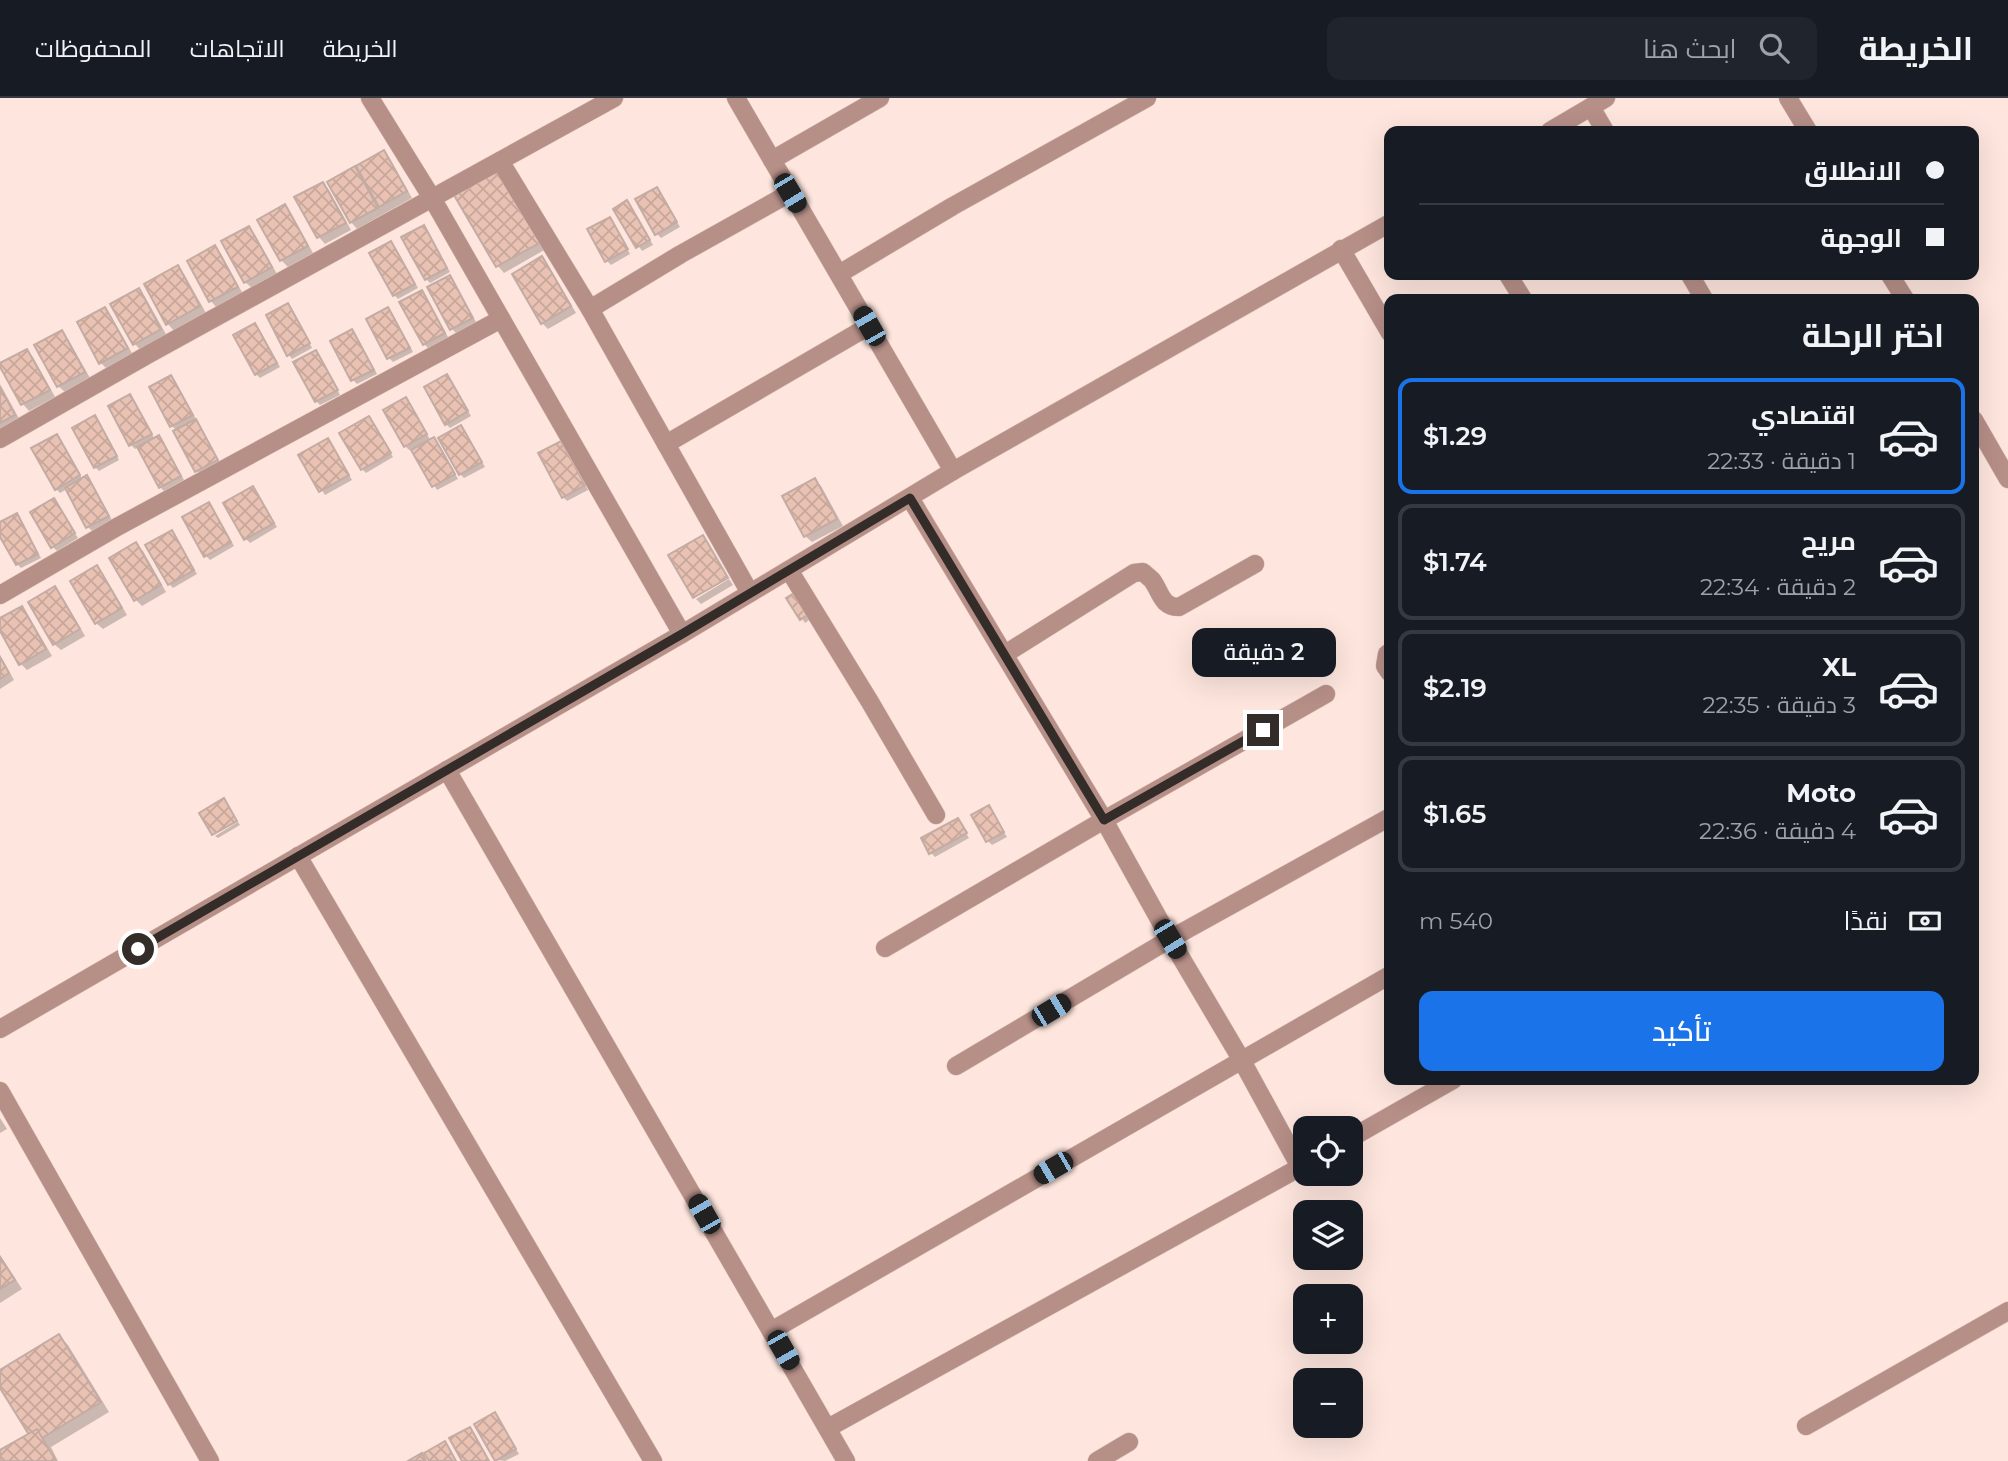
<!DOCTYPE html>
<html lang="ar">
<head>
<meta charset="utf-8">
<style>
	body { margin:0; font-family:Montserrat,Cairo,sans-serif; background:#20242c; color:#f1f3f6; direction:rtl; height:100vh; display:flex; flex-direction:column; font-size:26px; white-space:nowrap }
	* { box-sizing:border-box; margin:0 }
	p { font-size:23px; color:#9ea1a6 }
	.icon { flex:none; width:38px; height:38px; fill:none; stroke:currentColor; stroke-width:2; stroke-linecap:round; stroke-linejoin:round }
	.map { position:relative; flex:1; overflow:hidden; direction:ltr }
	.details { position:absolute; left:1384px; top:196px; width:595px; height:791px; display:flex; flex-direction:column; background:#171b24; border-radius:14px; box-shadow:0 7px 28px #0002; direction:rtl }
	.details>* { flex:none }
	.guide { position:absolute; left:1384px; top:28px; width:595px; height:154px; border-radius:14px; box-shadow:0 7px 28px #0002; direction:rtl; display:grid; align-content:center; height:154px; padding:0 35px; background:#171b24 }
	.tools { position:absolute; left:1293px; top:1018px; display:grid; gap:14px }
	.tools a { display:grid; place-items:center; width:70px; height:70px; border-radius:14px; background:#171b24; box-shadow:0 7px 28px #0002; font-size:35px }
	.end { position:absolute; width:32px; height:32px; margin:-16px; border:9px solid #342c29; background:#fff; box-shadow:0 0 0 4px #fff }
	.from { border-radius:50% }
	.bubble { position:absolute; height:49px; border-radius:14px; background:#171b24; box-shadow:0 7px 28px #0002; font-size:23px; font-weight:600; line-height:49px; text-align:center; direction:rtl }
	.car { position:absolute; width:21px; height:42px; margin:-21px -10px; border-radius:9px; box-shadow:0 0 5px 2px #0007; background:linear-gradient(#222 24%,#8ab4d8 0 40%,#222 0 76%,#8ab4d8 0 86%,#222 0) }
	.guide b { display:flex; align-items:center; gap:24px; height:66px; font-size:26px }
	.guide b+b { border-top:2px solid #363941 }
	.guide i { width:18px; height:18px; background:#f1f3f6 }
	ul { padding:0; list-style:none }
	li { display:flex; align-items:center; gap:21px; height:116px; margin:0 14px 10px; padding:0 21px; border:4px solid #363941; border-radius:14px }
	li div { flex:1 }
	li b { display:block; font-size:26px }
	li em { font-style:normal; font-weight:600 }
	li.active { border-color:#1a73e8 }
	li>.icon { width:63px; height:63px; stroke-width:1.5 }
	h2 { padding:0 35px; font-size:32px; line-height:84px }
	.pay { display:flex; align-items:center; gap:18px; height:77px; padding:0 35px; font-size:26px }
	.pay p { margin-inline-start:auto }
	.button { display:flex; gap:14px; margin-top:auto; padding:14px 35px }
	.button a { flex:1; height:80px; border-radius:14px; background:#1a73e8; color:#fff; font-size:28px; font-weight:600; line-height:80px; text-align:center }
	header { display:flex; align-items:center; gap:42px; box-sizing:border-box; height:98px; padding:0 35px; background:#171b24; border-bottom:2px solid #363941 }
	header strong { font-size:33px }
	nav { display:flex; gap:38px; margin-inline-start:auto; font-size:24px }
	.search { width:490px; height:63px; background:#20242c; display:flex; align-items:center; gap:18px; box-sizing:border-box; padding:0 24px; border-radius:14px; color:#9ea1a6; font-size:26px }
	.map>svg:first-child { display:block }
	.shadow { fill:#0003 }
	.building { fill:url(#building-cross-hatch); stroke:#c3aca4; stroke-width:2 }
	.lines { fill:none; stroke-linecap:round; stroke-linejoin:round }
	.minor-casing { stroke:#d6c1ba; stroke-width:19 }
	.minor { stroke:#b68f87; stroke-width:18 }
	.route { stroke:#342c29; stroke-width:9 }
</style>
</head>
<body>
<header>
<strong>الخريطة</strong>
<div class="search"><svg class="icon" aria-label="search" viewBox="0 0 24 24"><circle cx="10" cy="10" r="6"/><path d="M15 15l6 6"/></svg>ابحث هنا</div>
<nav><a>الخريطة</a><a>الاتجاهات</a><a>المحفوظات</a></nav>
</header>
<div class="map">
<svg width="2008" height="1363" viewBox="0 0 2008 1363">
	<defs>
		<pattern id="building-cross-hatch" width="8" height="8" patternUnits="userSpaceOnUse" patternTransform="scale(1.75)"><rect width="8" height="8" fill="#e9c2b4"/><path d="M0 0l8 8M0 8l8-8" fill="none" stroke="#c8a79b"/></pattern>
	</defs>
	<rect width="100%" height="100%" fill="#fee6de"/>
	<g class="shadow">
		<polygon points="384,54 390,61 412,100 357,131 351,124 329,84"/>
		<polygon points="498,74 546,151 504,175 498,168 457,98"/>
		<polygon points="323,86 329,92 351,132 325,146 319,139 297,100"/>
		<polygon points="660,95 680,129 661,140 657,136"/>
		<polygon points="285,108 291,115 313,155 288,169 281,162"/>
		<polygon points="630,108 653,147 642,153 615,111"/>
		<polygon points="613,125 630,156 611,167 607,163"/>
		<polygon points="423,129 427,133 450,174 430,185 426,181"/>
		<polygon points="249,130 255,137 277,176 252,190 245,184"/>
		<polygon points="391,145 395,149 418,190 398,201 394,197"/>
		<polygon points="215,149 221,156 243,196 217,210 211,203 189,164"/>
		<polygon points="542,161 548,167 576,215 548,231 542,225"/>
		<polygon points="177,169 184,176 206,215 174,233 168,226 146,186"/>
		<polygon points="449,179 453,183 476,224 456,235 452,231"/>
		<polygon points="138,192 145,199 167,238 141,253 135,246 113,206"/>
		<polygon points="421,194 425,198 448,239 428,250 424,246"/>
		<polygon points="288,207 292,211 312,250 292,261 289,257"/>
		<polygon points="105,211 111,218 133,257 107,271 101,265"/>
		<polygon points="388,211 392,215 413,254 393,264 389,260 368,222"/>
		<polygon points="255,227 259,231 280,269 260,280 256,276"/>
		<polygon points="352,233 356,237 377,276 357,286 353,282 332,244"/>
		<polygon points="62,234 68,241 90,280 65,294 58,288"/>
		<polygon points="26,253 33,259 55,299 29,313 23,306 1,267"/>
		<polygon points="315,254 319,258 340,297 320,307 316,303"/>
		<polygon points="447,278 471,318 450,330 446,326"/>
		<polygon points="171,279 175,283 196,321 194,322 199,327 220,366 201,377 197,373 177,333 172,328"/>
		<polygon points="0,286 21,324 0,335"/>
		<polygon points="130,298 134,302 155,342 159,340 163,344 184,382 164,393 160,389 139,349 135,351 131,347"/>
		<polygon points="406,301 431,343 434,341 438,345 458,381 437,392 412,351 409,352 405,348"/>
		<polygon points="369,320 393,359 366,375 362,371"/>
		<polygon points="99,324 119,362 99,373 95,369"/>
		<polygon points="461,329 485,369 464,380 460,376"/>
		<polygon points="57,338 83,382 87,380 91,384 112,422 92,433 88,429 67,391 60,395 56,391"/>
		<polygon points="328,342 352,382 325,397 300,358"/>
		<polygon points="561,345 565,349 588,392 567,403 563,399"/>
		<polygon points="815,382 821,388 843,428 812,444 805,438"/>
		<polygon points="253,390 277,429 250,445 246,441"/>
		<polygon points="54,402 78,440 57,453 53,449"/>
		<polygon points="212,410 234,448 210,462 206,458"/>
		<polygon points="20,421 41,460 21,470 17,466 0,435 0,426"/>
		<polygon points="171,434 197,476 173,490 169,486"/>
		<polygon points="136,447 143,453 166,494 142,508 136,502"/>
		<polygon points="97,469 103,476 127,517 103,531 96,525"/>
		<polygon points="729,481 733,487 701,506 696,501"/>
		<polygon points="55,490 61,497 85,538 61,552 54,546"/>
		<polygon points="789,500 815,518 805,525"/>
		<polygon points="21,510 28,517 52,558 27,572 21,566 0,529 0,522"/>
		<polygon points="0,557 14,582 0,591"/>
		<polygon points="988,709 1007,739 992,747 988,743"/>
		<polygon points="958,722 969,740 935,759 931,755"/>
		<polygon points="238,724 240,727 218,740 215,738"/>
		<polygon points="0,1020 7,1031 0,1035"/>
		<polygon points="0,1157 22,1191 0,1205"/>
		<polygon points="59,1238 68,1247 109,1314 51,1349 58,1363 0,1363 0,1354 31,1336 0,1286 0,1274"/>
		<polygon points="495,1316 519,1356 505,1363 497,1362"/>
	</g>
	<g class="building">
		<polygon points="384,52 407,93 379,109 356,68"/>
		<polygon points="355,68 378,110 350,125 327,84"/>
		<polygon points="498,71 541,144 496,169 454,97"/>
		<polygon points="323,84 346,125 317,140 294,99"/>
		<polygon points="657,89 677,124 655,137 635,101"/>
		<polygon points="627,102 650,142 636,150 613,111"/>
		<polygon points="285,106 308,148 280,163 257,122"/>
		<polygon points="610,119 628,151 605,164 587,131"/>
		<polygon points="424,127 447,170 425,182 401,139"/>
		<polygon points="249,128 272,169 244,185 221,143"/>
		<polygon points="391,143 415,186 393,198 369,155"/>
		<polygon points="215,147 238,189 209,204 187,163"/>
		<polygon points="542,158 571,208 541,226 512,176"/>
		<polygon points="178,167 200,208 166,227 144,186"/>
		<polygon points="450,177 473,220 450,232 427,189"/>
		<polygon points="139,190 161,231 133,247 110,206"/>
		<polygon points="422,192 445,235 423,247 399,204"/>
		<polygon points="288,205 310,245 287,258 266,217"/>
		<polygon points="105,209 128,250 99,266 77,224"/>
		<polygon points="388,209 410,250 387,261 366,221"/>
		<polygon points="255,225 277,265 255,277 233,237"/>
		<polygon points="352,231 374,272 351,283 330,243"/>
		<polygon points="62,232 85,274 57,289 34,247"/>
		<polygon points="27,251 50,292 21,307 0,269 0,265"/>
		<polygon points="316,252 338,292 315,304 293,264"/>
		<polygon points="447,276 468,313 445,327 424,289"/>
		<polygon points="171,277 193,317 170,329 149,289"/>
		<polygon points="0,289 15,317 0,325"/>
		<polygon points="130,296 152,336 129,348 108,308"/>
		<polygon points="406,299 427,336 404,349 383,312"/>
		<polygon points="95,317 117,358 94,370 72,330"/>
		<polygon points="369,318 391,355 361,372 339,335"/>
		<polygon points="196,321 218,362 195,374 173,333"/>
		<polygon points="461,327 482,364 459,377 438,340"/>
		<polygon points="57,336 80,377 55,392 31,350"/>
		<polygon points="159,337 181,378 159,390 137,349"/>
		<polygon points="434,339 455,376 432,389 411,352"/>
		<polygon points="328,340 349,377 319,394 298,357"/>
		<polygon points="561,343 585,387 562,400 538,355"/>
		<polygon points="87,377 109,418 86,430 65,390"/>
		<polygon points="815,380 837,421 804,439 782,398"/>
		<polygon points="253,388 274,425 244,442 223,405"/>
		<polygon points="54,400 75,435 51,450 30,414"/>
		<polygon points="209,404 231,444 204,459 182,419"/>
		<polygon points="17,415 38,456 16,467 0,439 0,424"/>
		<polygon points="172,432 194,472 168,487 145,447"/>
		<polygon points="703,437 728,480 693,500 668,457"/>
		<polygon points="136,444 161,487 134,503 109,460"/>
		<polygon points="97,467 122,510 95,526 70,483"/>
		<polygon points="55,488 80,531 53,547 28,504"/>
		<polygon points="799,492 812,514 800,522 786,500"/>
		<polygon points="22,508 46,551 19,567 0,533 0,520"/>
		<polygon points="0,559 9,575 0,581"/>
		<polygon points="224,700 237,723 212,737 199,715"/>
		<polygon points="989,707 1004,734 986,744 971,717"/>
		<polygon points="958,720 967,735 929,756 921,740"/>
		<polygon points="0,1159 15,1182 0,1191"/>
		<polygon points="59,1236 101,1304 34,1345 0,1290 0,1272"/>
		<polygon points="495,1314 516,1351 495,1363 474,1326"/>
		<polygon points="470,1329 489,1363 462,1363 449,1340"/>
		<polygon points="37,1331 56,1363 0,1363 0,1352"/>
		<polygon points="445,1343 456,1363 429,1363 424,1355"/>
		<polygon points="422,1355 426,1363 408,1363"/>
	</g>
	<g class="lines">
		<defs>
			<g id="minor">
				<polyline points="370,0 432,100 682,536"/>
				<polyline points="736,0 953,373"/>
				<polyline points="1788,0 1808,33"/>
				<polyline points="1591,9 1605,33"/>
				<polyline points="1550,33 1606,0"/>
				<polyline points="772,62 880,0"/>
				<polyline points="500,63 590,211 750,495"/>
				<polyline points="1341,151 1390,235"/>
				<polyline points="839,176 953,108 1147,0"/>
				<polyline points="1508,177 1523,201"/>
				<polyline points="1690,177 1704,201"/>
				<polyline points="1890,177 1905,201"/>
				<polyline points="590,211 681,156 790,95"/>
				<polyline points="1974,322 2008,381"/>
				<polyline points="0,341 149,256 614,0"/>
				<polyline points="666,346 869,228"/>
				<polyline points="910,400 1104,722 1170,841 1241,961 1300,1069"/>
				<polyline points="789,472 870,604 936,717"/>
				<polyline points="0,497 117,429 501,221"/>
				<polyline points="1390,554 1387,556 1385,568 1390,575"/>
				<path d="M1005,556L1134,475L1143,474C1144,475 1151,481 1152,482C1161,494 1161,509 1179,509L1255,466"/>
				<polyline points="447,672 846,1363"/>
				<polyline points="298,758 653,1363"/>
				<polyline points="885,850 1104,722 1326,596"/>
				<polyline points="0,931 682,536 953,373 1390,125"/>
				<polyline points="956,968 1170,841 1390,719"/>
				<polyline points="0,993 210,1363"/>
				<polyline points="1351,1040 1453,982"/>
				<polyline points="771,1233 1390,877"/>
				<polyline points="1806,1328 2008,1213"/>
				<polyline points="828,1330 1306,1066"/>
				<polyline points="1097,1363 1129,1344"/>
			</g>
		</defs>
		<use href="#minor" class="minor-casing"/>
		<use href="#minor" class="minor"/>
	</g>
	<g class="lines">
		<polyline class="route" points="138,851 682,536 910,400 1104,722 1263,632"/>
	</g>
</svg>
<div class="tools">
<a><svg class="icon" aria-label="locate" viewBox="0 0 24 24"><circle cx="12" cy="12" r="6"/><path d="M12 2v4M12 18v4M2 12h4M18 12h4"/></svg></a>
<a><svg class="icon" aria-label="layers" viewBox="0 0 24 24"><path d="M12 4l9 5-9 5-9-5zM3 14l9 5 9-5"/></svg></a>
<a>+</a>
<a>−</a>
</div>
<i class="end from" style="left:138px;top:851px"></i>
<i class="end" style="left:1263px;top:632px"></i>
<div class="bubble" style="left:1192px;top:530px;width:144px">2 دقيقة</div>
<i class="car" style="left:790px;top:95px;rotate:149deg"></i>
<i class="car" style="left:869px;top:228px;rotate:330deg"></i>
<i class="car" style="left:1170px;top:841px;rotate:149deg"></i>
<i class="car" style="left:1051px;top:912px;rotate:59deg"></i>
<i class="car" style="left:1053px;top:1070px;rotate:240deg"></i>
<i class="car" style="left:704px;top:1116px;rotate:330deg"></i>
<i class="car" style="left:783px;top:1252px;rotate:150deg"></i>
<div class="guide">
<b><i class="from"></i>الانطلاق</b>
<b><i></i>الوجهة</b>
</div>
<section class="details">
<h2>اختر الرحلة</h2>
<ul>
<li class="active"><svg class="icon" aria-label="car" viewBox="0 0 24 24"><path d="M5 17H2v-5l4-1 3-4h7l3 4 3 1v5h-3M9 17h6M6 11h13"/><circle cx="7" cy="17" r="2"/><circle cx="17" cy="17" r="2"/></svg><div><b>اقتصادي</b><p>1 دقيقة · 22:33</p></div><em>$1.29</em></li>
<li><svg class="icon" aria-label="car" viewBox="0 0 24 24"><path d="M5 17H2v-5l4-1 3-4h7l3 4 3 1v5h-3M9 17h6M6 11h13"/><circle cx="7" cy="17" r="2"/><circle cx="17" cy="17" r="2"/></svg><div><b>مريح</b><p>2 دقيقة · 22:34</p></div><em>$1.74</em></li>
<li><svg class="icon" aria-label="car" viewBox="0 0 24 24"><path d="M5 17H2v-5l4-1 3-4h7l3 4 3 1v5h-3M9 17h6M6 11h13"/><circle cx="7" cy="17" r="2"/><circle cx="17" cy="17" r="2"/></svg><div><b>XL</b><p>3 دقيقة · 22:35</p></div><em>$2.19</em></li>
<li><svg class="icon" aria-label="car" viewBox="0 0 24 24"><path d="M5 17H2v-5l4-1 3-4h7l3 4 3 1v5h-3M9 17h6M6 11h13"/><circle cx="7" cy="17" r="2"/><circle cx="17" cy="17" r="2"/></svg><div><b>Moto</b><p>4 دقيقة · 22:36</p></div><em>$1.65</em></li>
</ul>
<div class="pay"><svg class="icon" aria-label="cash" viewBox="0 0 24 24"><path d="M3 7h18v10H3z"/><circle cx="12" cy="12" r="2"/></svg>نقدًا<p>540 m</p></div>
<div class="button"><a>تأكيد</a></div>
</section>
</div>
</body>
</html>
